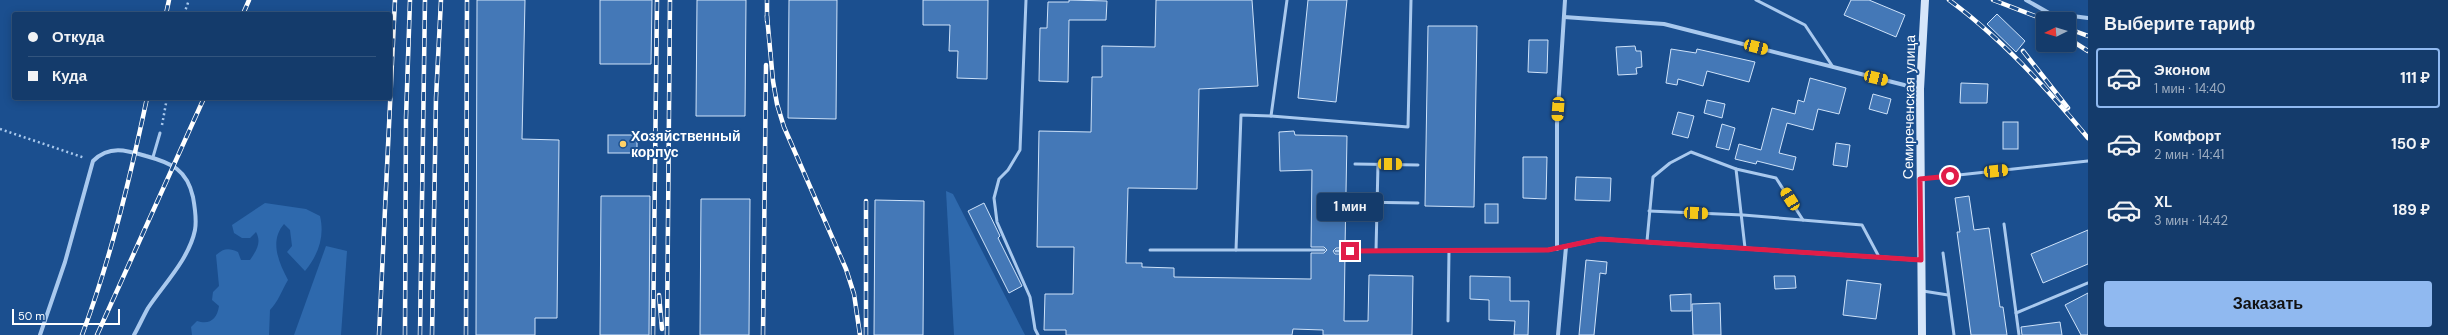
<!DOCTYPE html>
<html lang="ru">
<head>
<meta charset="utf-8">
<style>
	body { margin:0; font-family:"DM Sans",sans-serif; background:#214673; color:#f1f3f6; height:100vh; display:flex; flex-direction:column; font-size:15px; white-space:nowrap }
	* { box-sizing:border-box; margin:0 }
	p { font-size:13px; color:#9dadc1 }
	.icon { flex:none; width:22px; height:22px; fill:none; stroke:currentColor; stroke-width:2; stroke-linecap:round; stroke-linejoin:round }
	.map { position:relative; flex:1; overflow:hidden }
	.drawer { display:flex; flex-direction:column; background:#143b6b; width:360px }
	.drawer>* { flex:none }
	.top-card { position:absolute; left:12px; top:12px; width:380px; height:88px; border-radius:4px; box-shadow:0 2px 10px #0003,0 0 0 1px #33557e; display:grid; align-content:center; height:88px; padding:0 16px; background:#143b6b }
	.needle { width:26px; rotate:265deg }
	.buttons { position:absolute; left:2036px; top:12px; display:grid; gap:8px }
	.buttons a { display:grid; place-items:center; width:40px; height:40px; border-radius:4px; background:#143b6b; box-shadow:0 2px 10px #0003,0 0 0 1px #33557e; font-size:20px }
	.scale { position:absolute; left:12px; bottom:10px; width:108px; box-sizing:border-box; padding-left:4px; border:2px solid #fff; border-top:0; font-size:11px; line-height:14px; white-space:nowrap; color:#fff; -webkit-text-stroke:3px #1b4f8f; paint-order:stroke }
	.end { position:absolute; width:18px; height:18px; margin:-9px; border:5px solid #e11d48; background:#fff; box-shadow:0 0 0 2px #fff }
	.from { border-radius:50% }
	.bubble { position:absolute; height:28px; border-radius:4px; background:#143b6b; box-shadow:0 2px 10px #0003,0 0 0 1px #33557e; font-size:13px; font-weight:700; line-height:28px; text-align:center }
	.car { position:absolute; width:12px; height:24px; margin:-12px -6px; border-radius:5px; box-shadow:0 0 3px 1px #0007; background:linear-gradient(#f5c518 24%,#345 0 40%,#f5c518 0 76%,#345 0 86%,#f5c518 0) }
	.top-card b { display:flex; align-items:center; gap:14px; height:38px; font-size:15px }
	.top-card b+b { border-top:1px solid #33557e }
	.top-card i { width:10px; height:10px; background:#f1f3f6 }
	ul { padding:0; list-style:none }
	li { display:flex; align-items:center; gap:12px; height:60px; margin:0 8px 6px; padding:0 8px; border:2px solid transparent; border-radius:4px }
	li div { flex:1 }
	li b { display:block; font-size:15px }
	li em { font-style:normal; font-weight:700 }
	li.current { border-color:#90b9f0 }
	li>.icon { width:36px; height:36px; stroke-width:1.5 }
	h2 { padding:0 16px; font-size:18px; line-height:48px }
	.button { display:flex; gap:8px; margin-top:auto; padding:8px 16px }
	.button a { flex:1; height:46px; border-radius:4px; background:#90b9f0; color:#111; font-size:16px; font-weight:700; line-height:46px; text-align:center }
	main { display:flex; flex:1; min-height:0 }
	.map>svg:first-child { display:block }
	.green { fill:#2e69ad }
	.building { fill:#4478b7; stroke:#cfe3fa }
	.lines { fill:none; stroke-linecap:round; stroke-linejoin:round }
	.path { stroke:#a9c9ee; stroke-width:2.5; stroke-dasharray:2 3; stroke-linecap:butt }
	.lane { stroke:#a9c9ee; stroke-width:3 }
	.street { stroke:#a9c9ee; stroke-width:4 }
	.secondary { stroke:#d6e6fa; stroke-width:8 }
	.rail-casing { stroke:#fff; stroke-width:4.5 }
	.rail { stroke:#1b4f8f; stroke-width:3; stroke-dasharray:9; stroke-linecap:butt }
	.route { stroke:#e11d48; stroke-width:5 }
	.poi-dot { fill:#ffd166; stroke:#1b4f8f; stroke-width:1.5 }
	.labels { text-anchor:middle; stroke-width:4; stroke-linejoin:round; paint-order:stroke }
	.street-label { font-size:14px; fill:#fff; stroke:#1b4f8f }
	.poi-label { font-size:14px; font-weight:bold; fill:#fff; stroke:#1b4f8f; text-anchor:start }
</style>
</head>
<body>
<main>
<div class="map">
<svg width="2088" height="335" viewBox="0 0 2088 335">
	<rect width="100%" height="100%" fill="#1b4f8f"/>
	<g class="green">
		<polygon points="946,191 953,194 1025,335 954,335"/>
		<path d="M265,203L306,209L320,216C325,237 318,255 305,271L287,252L292,246L290,230L284,224C269,241 279,263 288,280C282,290 278,302 270,310L269,335H192L191,327L197,321C210,325 217,319 219,306L212,300L213,292L219,286L216,255C224,248 229,248 238,252L241,260H250C256,251 262,243 256,232L250,238H242L234,233L232,225Z"/>
		<polygon points="326,246 347,251 341,335 294,335"/>
	</g>
	<g class="building">
		<polygon points="477,0 525,0 522,139 559,140 557,318 535,318 535,335 476,335"/>
		<polygon points="600,0 652,0 651,64 600,64"/>
		<polygon points="697,0 746,0 745,116 696,116"/>
		<polygon points="789,0 837,0 836,119 788,118"/>
		<polygon points="923,0 988,0 987,79 957,78 958,51 949,51 950,25 923,25"/>
		<polygon points="1069,0 1107,1 1106,20 1069,20 1068,82 1039,81 1040,28 1047,28 1048,2 1069,2"/>
		<polygon points="1156,0 1252,0 1258,86 1199,89 1197,189 1128,188 1126,263 1142,263 1142,267 1174,268 1174,277 1311,279 1311,253 1324,253 1327,250 1324,247 1311,247 1312,170 1280,171 1279,132 1294,131 1295,135 1347,136 1345,248 1336,248 1333,251 1335,254 1345,254 1344,321 1368,321 1369,275 1413,276 1412,335 1323,335 1323,330 1293,329 1292,335 1066,335 1066,330 1044,330 1045,294 1073,294 1074,247 1037,247 1039,131 1091,132 1092,77 1102,77 1102,46 1155,47"/>
		<polygon points="1308,0 1347,0 1336,102 1298,98"/>
		<polygon points="1851,0 1869,0 1905,15 1896,37 1844,15"/>
		<polygon points="1997,14 2025,41 2016,52 1987,24"/>
		<polygon points="1428,26 1477,26 1474,207 1425,206"/>
		<polygon points="1529,40 1548,40 1547,73 1528,72"/>
		<polygon points="1635,46 1636,51 1641,51 1642,67 1636,68 1637,74 1618,75 1616,47"/>
		<polygon points="1671,49 1696,53 1697,49 1755,62 1749,82 1707,71 1703,86 1678,79 1677,85 1666,83"/>
		<polygon points="1810,78 1846,88 1839,114 1818,109 1813,130 1787,123 1779,153 1796,157 1793,170 1757,161 1756,164 1735,159 1739,144 1761,150 1772,108 1795,114 1798,100 1804,102"/>
		<polygon points="1961,83 1988,84 1987,103 1960,103"/>
		<polygon points="1873,94 1891,99 1887,114 1869,109"/>
		<polygon points="1707,100 1725,104 1722,118 1704,113"/>
		<polygon points="1678,112 1694,116 1688,138 1672,134"/>
		<rect x="2003" y="122" width="15" height="27"/>
		<polygon points="1722,124 1735,128 1729,150 1716,147"/>
		<rect x="608" y="135" width="29" height="18"/>
		<polygon points="1836,143 1850,145 1847,167 1833,165"/>
		<polygon points="1523,157 1547,157 1546,199 1523,198"/>
		<polygon points="1576,177 1611,178 1610,201 1575,200"/>
		<polygon points="601,196 650,196 649,335 600,335"/>
		<polygon points="1969,196 1974,230 1989,228 2000,307 2003,307 2007,335 1971,335 1957,232 1960,232 1955,198"/>
		<polygon points="701,199 750,199 749,335 700,335"/>
		<polygon points="875,200 924,201 923,335 874,335"/>
		<polygon points="984,203 1000,236 998,238 1022,286 1009,293 968,211"/>
		<rect x="1485" y="204" width="13" height="19"/>
		<polygon points="2088,230 2088,264 2043,283 2031,254"/>
		<polygon points="1586,260 1607,262 1606,274 1600,273 1594,335 1579,335"/>
		<polygon points="1470,276 1510,277 1510,301 1529,301 1528,335 1514,335 1515,321 1489,320 1489,300 1470,299"/>
		<polygon points="1774,276 1795,276 1796,288 1775,289"/>
		<polygon points="1847,280 1881,284 1876,319 1843,315"/>
		<polygon points="2088,293 2088,335 2081,335 2065,305"/>
		<polygon points="1691,294 1691,311 1671,311 1670,295"/>
		<polygon points="1720,303 1721,335 1693,335 1692,304"/>
		<polygon points="2060,322 2062,335 2022,335 2021,327"/>
	</g>
	<g class="lines">
		<g class="path">
			<polyline points="184,14 189,0"/>
			<polyline points="162,125 167,98"/>
			<polyline points="0,129 85,158"/>
		</g>
		<g class="lane">
			<polyline points="1026,0 1020,150 1008,170 999,179 994,198 997,222 1030,297 1035,329 1038,335"/>
			<polyline points="1756,0 1805,25 1833,67"/>
			<polyline points="1271,116 1287,0"/>
			<polyline points="153,157 160,133"/>
			<polyline points="1355,164 1418,165"/>
			<polyline points="1736,169 1776,178 1803,220"/>
			<polyline points="1922,179 2088,161"/>
			<polyline points="1353,202 1418,203"/>
			<polyline points="1649,211 1743,215 1862,225 1878,255"/>
			<polyline points="2004,224 2019,335"/>
			<polyline points="1647,241 1653,177 1670,163 1691,152 1736,169 1745,248"/>
			<polyline points="1150,250 1324,250"/>
			<polyline points="1236,250 1241,115 1271,116 1408,127 1411,0"/>
			<polyline points="1336,251 1376,251 1378,164"/>
			<polyline points="1943,253 1954,335"/>
			<polyline points="1923,291 1948,295"/>
			<polyline points="2016,313 2088,283"/>
			<polyline points="1448,321 1449,251"/>
		</g>
		<g class="street">
			<polyline points="2026,0 2049,13 2088,18"/>
			<polyline points="1564,17 1664,24 1920,89"/>
			<polyline points="1557,249 1557,124 1565,0"/>
			<polyline points="1376,251 1548,250 1600,239 1921,260"/>
			<path d="M40,335L65,262L93,161C109,145 126,150 146,156C172,163 187,170 193,197C195,208 197,219 195,230C189,259 164,284 148,308C143,317 139,326 134,335"/>
			<polyline points="1558,335 1566,247"/>
		</g>
		<polyline class="secondary" points="1922,335 1920,89 1925,0"/>
		<defs>
			<g id="rail">
				<path d="M1949,0C2001,38 2047,88 2088,138"/>
				<polyline points="1993,0 2043,19"/>
				<polyline points="166,14 169,0"/>
				<polyline points="243,14 249,0"/>
				<polyline points="767,16 773,81 777,104 784,127 846,269 854,294 860,335"/>
				<polyline points="767,21 767,0"/>
				<polyline points="2069,29 2088,36"/>
				<polyline points="2069,39 2088,51"/>
				<polyline points="2023,51 2068,108"/>
				<polyline points="866,201 866,335"/>
				<polyline points="659,295 662,329"/>
				<path d="M82,335C111,258 130,178 147,98"/>
				<polyline points="97,335 204,98"/>
				<polyline points="379,335 395,0"/>
				<polyline points="405,335 406,118 410,0"/>
				<polyline points="420,335 425,0"/>
				<polyline points="432,335 436,98 441,0"/>
				<polyline points="466,335 467,0"/>
				<polyline points="653,335 657,0"/>
				<polyline points="667,335 670,0"/>
				<polyline points="763,335 766,65"/>
			</g>
		</defs>
		<use href="#rail" class="rail-casing"/>
		<use href="#rail" class="rail"/>
	</g>
	<g class="lines">
		<polyline class="route" points="1350,251 1548,250 1600,239 1921,260 1920,179 1950,176"/>
	</g>
	<circle class="poi-dot" cx="623" cy="144" r="4"/>
	<g class="labels">
		<g class="street-label">
			<text transform="translate(1909 107) rotate(-89)" y="5">Семиреченская улица</text>
		</g>
		<g class="poi-label">
			<text x="631" y="141">Хозяйственный<tspan x="631" dy="16">корпус</tspan></text>
		</g>
	</g>
</svg>
<div class="buttons">
<a><svg class="needle" viewBox="-14 -14 28 28"><path d="M0-13l5 13h-10z" fill="#e53935"/><path d="M0 13l5-13h-10z" fill="#9dadc1"/></svg></a>
</div>
<div class="scale">50 m</div>
<i class="end from" style="left:1950px;top:176px"></i>
<i class="end" style="left:1350px;top:251px"></i>
<div class="bubble" style="left:1317px;top:193px;width:66px">1 мин</div>
<i class="car" style="left:1756px;top:47px;rotate:105deg"></i>
<i class="car" style="left:1876px;top:78px;rotate:104deg"></i>
<i class="car" style="left:1558px;top:109px;rotate:184deg"></i>
<i class="car" style="left:1390px;top:164px;rotate:91deg"></i>
<i class="car" style="left:1996px;top:171px;rotate:84deg"></i>
<i class="car" style="left:1790px;top:199px;rotate:328deg"></i>
<i class="car" style="left:1696px;top:213px;rotate:93deg"></i>
<div class="top-card">
<b><i class="from"></i>Откуда</b>
<b><i></i>Куда</b>
</div>
</div>
<section class="drawer">
<h2>Выберите тариф</h2>
<ul>
<li class="current"><svg class="icon" aria-label="car" viewBox="0 0 24 24"><path d="M5 17H2v-5l4-1 3-4h7l3 4 3 1v5h-3M9 17h6M6 11h13"/><circle cx="7" cy="17" r="2"/><circle cx="17" cy="17" r="2"/></svg><div><b>Эконом</b><p>1 мин · 14:40</p></div><em>111 ₽</em></li>
<li><svg class="icon" aria-label="car" viewBox="0 0 24 24"><path d="M5 17H2v-5l4-1 3-4h7l3 4 3 1v5h-3M9 17h6M6 11h13"/><circle cx="7" cy="17" r="2"/><circle cx="17" cy="17" r="2"/></svg><div><b>Комфорт</b><p>2 мин · 14:41</p></div><em>150 ₽</em></li>
<li><svg class="icon" aria-label="car" viewBox="0 0 24 24"><path d="M5 17H2v-5l4-1 3-4h7l3 4 3 1v5h-3M9 17h6M6 11h13"/><circle cx="7" cy="17" r="2"/><circle cx="17" cy="17" r="2"/></svg><div><b>XL</b><p>3 мин · 14:42</p></div><em>189 ₽</em></li>
</ul>
<div class="button"><a>Заказать</a></div>
</section>
</main>
</body>
</html>
